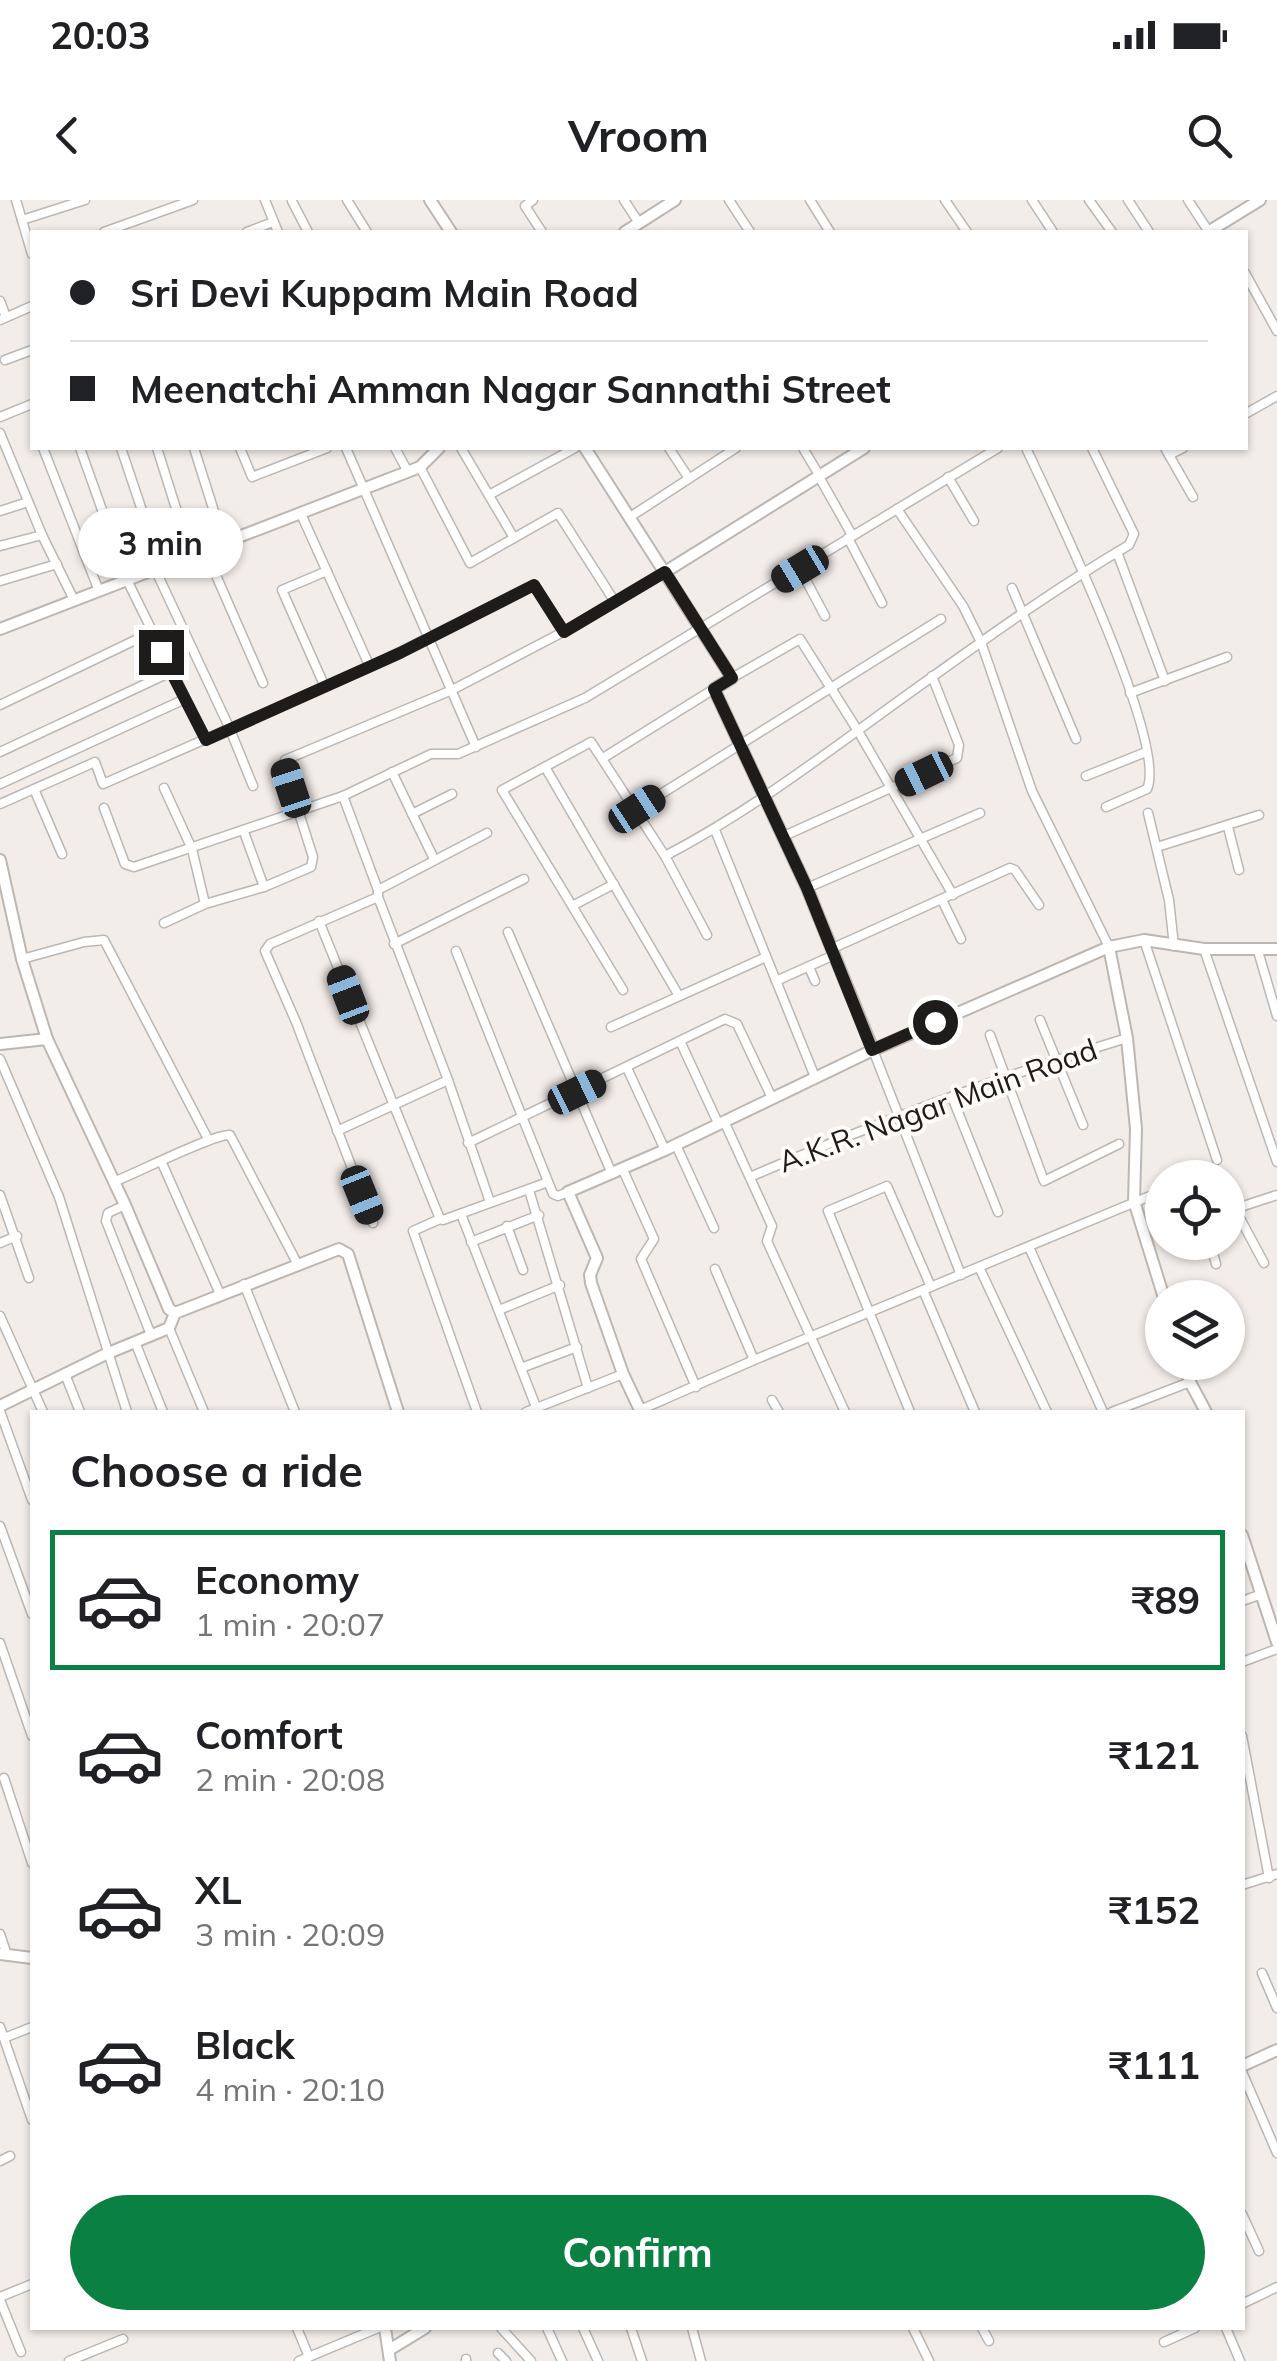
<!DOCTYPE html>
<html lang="en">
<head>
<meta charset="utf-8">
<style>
	body { margin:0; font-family:Mulish,sans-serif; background:#f2f2f2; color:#202124; height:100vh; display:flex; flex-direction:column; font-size:38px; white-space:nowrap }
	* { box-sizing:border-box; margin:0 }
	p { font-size:32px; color:#757577 }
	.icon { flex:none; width:55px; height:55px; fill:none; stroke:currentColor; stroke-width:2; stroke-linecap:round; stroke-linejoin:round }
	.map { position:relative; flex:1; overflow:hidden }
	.sheet { position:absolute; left:30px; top:1210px; width:1215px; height:920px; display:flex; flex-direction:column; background:#fff; border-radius:0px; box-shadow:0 2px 8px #0004 }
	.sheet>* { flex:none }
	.banner { position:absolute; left:30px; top:30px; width:1218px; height:220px; border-radius:0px; box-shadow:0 2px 8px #0004; display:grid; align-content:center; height:220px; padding:0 40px; background:#fff }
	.controls { position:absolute; left:1145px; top:960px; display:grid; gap:20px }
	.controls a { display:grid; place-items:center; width:100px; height:100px; border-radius:50%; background:#fff; box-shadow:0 2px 8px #0004; font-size:50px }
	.end { position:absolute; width:45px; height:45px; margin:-22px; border:12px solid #1e1c1a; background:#fff; box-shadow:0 0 0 5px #fff }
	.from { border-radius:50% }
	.bubble { position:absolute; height:70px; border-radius:35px; background:#fff; box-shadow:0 2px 8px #0004; font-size:32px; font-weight:700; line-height:70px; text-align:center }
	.car { position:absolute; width:30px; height:60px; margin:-30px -15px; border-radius:12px; box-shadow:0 0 8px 2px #0007; background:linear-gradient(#222 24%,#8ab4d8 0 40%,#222 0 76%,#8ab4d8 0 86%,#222 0) }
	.banner b { display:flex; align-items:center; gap:35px; height:95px; font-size:38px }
	.banner b+b { border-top:2px solid #e0e0e0 }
	.banner i { width:25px; height:25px; background:#202124 }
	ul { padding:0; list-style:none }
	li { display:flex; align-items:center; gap:30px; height:140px; margin:0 20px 15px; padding:0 20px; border:5px solid transparent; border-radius:0px }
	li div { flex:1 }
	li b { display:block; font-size:38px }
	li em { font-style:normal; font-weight:700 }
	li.active { border-color:#0b8043 }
	li>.icon { width:90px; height:90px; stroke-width:1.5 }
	h2 { padding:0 40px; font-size:45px; line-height:120px }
	.cta { display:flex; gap:20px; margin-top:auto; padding:20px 40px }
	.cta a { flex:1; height:115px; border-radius:60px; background:#0b8043; color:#fff; font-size:40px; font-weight:700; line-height:115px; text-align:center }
	.status { display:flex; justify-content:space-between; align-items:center; height:70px; padding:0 50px; background:#fff; direction:ltr }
	.status svg { height:28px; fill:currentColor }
	header { display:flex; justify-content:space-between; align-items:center; height:130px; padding:0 40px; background:#fff; font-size:45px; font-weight:700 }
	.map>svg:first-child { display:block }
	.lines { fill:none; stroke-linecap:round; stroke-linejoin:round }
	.street-casing { stroke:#bcb7b2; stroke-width:11 }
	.secondary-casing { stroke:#bcb7b2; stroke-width:14 }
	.street { stroke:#fff; stroke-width:8 }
	.secondary { stroke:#fff; stroke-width:10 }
	.route { stroke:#1e1c1a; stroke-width:12 }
	.labels { text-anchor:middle; stroke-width:8; stroke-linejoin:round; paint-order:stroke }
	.street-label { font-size:30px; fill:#1e1c1a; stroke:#fefbf8 }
</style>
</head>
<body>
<div class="status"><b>20:03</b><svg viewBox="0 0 49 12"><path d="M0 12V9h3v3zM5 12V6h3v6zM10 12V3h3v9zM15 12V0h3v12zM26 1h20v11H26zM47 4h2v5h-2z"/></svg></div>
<header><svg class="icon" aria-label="back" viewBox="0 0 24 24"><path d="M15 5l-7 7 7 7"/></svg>Vroom<svg class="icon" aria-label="search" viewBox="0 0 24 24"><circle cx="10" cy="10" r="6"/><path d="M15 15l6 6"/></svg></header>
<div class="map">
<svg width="1277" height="2161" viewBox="0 0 1277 2161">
	<rect width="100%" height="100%" fill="#f3ede9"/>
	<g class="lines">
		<defs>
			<g id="street">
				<polyline points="16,0 32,54"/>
				<polyline points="265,0 278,32"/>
				<polyline points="347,0 367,32"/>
				<polyline points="533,0 525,6 542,32"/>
				<polyline points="624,0 639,23"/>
				<polyline points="729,0 750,32"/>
				<polyline points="810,0 830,32"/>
				<polyline points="945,0 967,32"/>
				<polyline points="1032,0 1053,32"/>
				<polyline points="1089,0 1112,32"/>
				<polyline points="1128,0 1149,32"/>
				<polyline points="1188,0 1209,32"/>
				<polyline points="292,1 308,32"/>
				<polyline points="22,20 85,0"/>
				<polyline points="104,32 193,0"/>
				<polyline points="247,32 273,22"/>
				<polyline points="1245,73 1277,131"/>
				<polyline points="0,101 6,117"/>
				<polyline points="0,120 32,106"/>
				<polyline points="5,160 32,150"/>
				<polyline points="1245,214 1277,196"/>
				<polyline points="0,217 32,204"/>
				<polyline points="0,233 42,335 74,400"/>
				<polyline points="43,248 99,391"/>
				<polyline points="80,248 127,380 206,540"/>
				<polyline points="121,248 161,367"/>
				<polyline points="157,248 191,356"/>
				<polyline points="194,248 224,343"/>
				<polyline points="240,248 252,277 327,248"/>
				<polyline points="346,248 476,547"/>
				<polyline points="395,248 408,272"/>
				<polyline points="461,248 514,338"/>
				<polyline points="669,248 688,277"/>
				<polyline points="803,248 819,275"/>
				<path d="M1026,248C1051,301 1168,543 1147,589L1106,607"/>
				<polyline points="1165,248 1193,297"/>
				<polyline points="1169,255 1183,248"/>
				<polyline points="420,267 470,363 558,313 615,402"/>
				<polyline points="818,275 852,335"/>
				<polyline points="948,277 974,321"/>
				<polyline points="489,295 575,248"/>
				<polyline points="897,309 963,406 981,442 1032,591 1109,747"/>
				<polyline points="0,311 28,302"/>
				<polyline points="301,314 370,467"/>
				<polyline points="630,317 736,248"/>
				<polyline points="848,338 882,403"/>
				<polyline points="0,346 42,335"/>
				<polyline points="205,350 263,483"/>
				<polyline points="1117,352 1165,481"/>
				<polyline points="155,369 229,527 253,586"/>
				<polyline points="800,369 825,416"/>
				<polyline points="0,381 57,364"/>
				<polyline points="1012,388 1076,539"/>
				<polyline points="732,478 800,439 858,531 953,695"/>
				<polyline points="325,487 282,390 327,371"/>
				<polyline points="1130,493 1227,457"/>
				<polyline points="0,505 152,432"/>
				<polyline points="0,552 171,472"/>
				<polyline points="603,558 714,489"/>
				<polyline points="545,567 679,796"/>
				<polyline points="392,572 434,659"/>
				<polyline points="1086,576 1146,552"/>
				<polyline points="0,584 185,499"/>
				<polyline points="164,588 192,649 205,704"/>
				<polyline points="34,589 62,654"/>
				<polyline points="343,596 378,690"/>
				<polyline points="0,604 95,562 103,584 370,467 534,385 563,432"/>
				<polyline points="104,608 125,664 134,667 343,596 431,554 458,554 585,498 998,248"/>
				<polyline points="637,609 941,419"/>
				<polyline points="1148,613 1169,700 1174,746"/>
				<polyline points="412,614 452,594"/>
				<polyline points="1228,627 1239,670"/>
				<polyline points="715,630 815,877"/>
				<polyline points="244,632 264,687"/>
				<polyline points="784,636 957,558 959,545 932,476"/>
				<polyline points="1157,647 1259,615"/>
				<path d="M665,656C761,606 844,539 932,477C996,431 1061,385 1129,345L1134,334L1092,248"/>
				<polyline points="807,688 980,613"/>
				<polyline points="378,697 448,880 490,1002"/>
				<polyline points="942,700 961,739"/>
				<polyline points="574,705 614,684"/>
				<polyline points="319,721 440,1019"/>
				<polyline points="164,723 205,704 264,687 311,667 313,657 284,566 285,560 452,490 563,432 665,372"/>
				<polyline points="508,732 612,974"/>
				<polyline points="1144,740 1217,960"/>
				<polyline points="394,744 524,679"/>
				<polyline points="831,749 1010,668 1015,670 1039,705"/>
				<polyline points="1204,749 1277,962"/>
				<polyline points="456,751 553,994 558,996 568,992"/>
				<polyline points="1258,751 1277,816"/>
				<polyline points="22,759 84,742 104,740 208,939"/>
				<polyline points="809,767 815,781"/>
				<polyline points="776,781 834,755"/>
				<polyline points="623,790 502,590 591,542 665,656 707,735"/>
				<polyline points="1040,820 1083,925"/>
				<polyline points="611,827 766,757"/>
				<polyline points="990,835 1044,981 1119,944"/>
				<polyline points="680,841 718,923"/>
				<polyline points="873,850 961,1075"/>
				<polyline points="0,859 59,997 127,1212"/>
				<polyline points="627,868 665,950"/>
				<polyline points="952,897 998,1012"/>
				<polyline points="724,921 772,1026 767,1041 845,1212"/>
				<polyline points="337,931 448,880"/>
				<polyline points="468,943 725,819 737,824 772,898"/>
				<polyline points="676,945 714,1028"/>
				<polyline points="162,963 220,1094"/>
				<polyline points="623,970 654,1039 641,1059 696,1187"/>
				<path d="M750,977C873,924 998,877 1127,838"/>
				<path d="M113,982C135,974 215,933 230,935L297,1063"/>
				<polyline points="529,990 588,1188"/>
				<polyline points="0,995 29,1078"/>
				<polyline points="125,1005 108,1013 106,1021 151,1135"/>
				<polyline points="1235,1009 1264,1063"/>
				<polyline points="1228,1011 1277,995"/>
				<polyline points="461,1014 538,1212"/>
				<polyline points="373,1023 296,822 265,751 270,744 378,697 378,690 487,633"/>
				<polyline points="507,1026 523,1070"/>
				<polyline points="471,1042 539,1015"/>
				<polyline points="1210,1042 1216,1064"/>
				<polyline points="0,1043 17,1036"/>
				<polyline points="1029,1047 1103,1212"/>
				<polyline points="979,1067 1047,1212"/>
				<polyline points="715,1069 754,1160"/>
				<polyline points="244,1084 295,1212"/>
				<polyline points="923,1090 975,1212"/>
				<polyline points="499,1110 560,1085"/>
				<polyline points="0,1116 43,1212"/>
				<polyline points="169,1128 204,1212"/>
				<polyline points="135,1142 163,1212"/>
				<polyline points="521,1168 577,1147"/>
				<polyline points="65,1174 80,1212"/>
				<polyline points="772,1200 779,1212"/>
				<polyline points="640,1210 754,1160 1162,991"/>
				<polyline points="0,1211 32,1300"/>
				<polyline points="477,1212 413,1031 440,1019 443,1020 548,982"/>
				<polyline points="526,1212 623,1174"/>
				<polyline points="910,1212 828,1011 887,986 931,1087"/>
				<polyline points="1112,1212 1190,1182"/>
				<polyline points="0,1326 32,1414"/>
				<polyline points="1242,1401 1262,1394"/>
				<polyline points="0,1443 32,1536"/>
				<polyline points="1242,1462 1277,1449"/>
				<polyline points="1242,1536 1269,1678"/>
				<polyline points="4,1578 32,1663"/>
				<polyline points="1242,1685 1277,1674"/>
				<polyline points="0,1734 7,1755"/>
				<polyline points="1262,1773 1277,1808"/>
				<polyline points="0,1827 32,1920"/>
				<polyline points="4,1838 32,1827"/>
				<polyline points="1242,1872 1277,1953"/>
				<polyline points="0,1961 10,1956"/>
				<polyline points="1242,2014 1259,2051"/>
				<polyline points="0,2097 32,2084"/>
				<polyline points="0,2100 21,2152"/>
				<polyline points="1242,2104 1277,2087"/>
				<polyline points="297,2128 309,2157"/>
				<polyline points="501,2128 531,2161"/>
				<polyline points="547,2128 562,2161"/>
				<polyline points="583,2128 598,2161"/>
				<polyline points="631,2128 642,2161"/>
				<polyline points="692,2128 701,2161"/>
				<polyline points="913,2128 929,2161"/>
				<polyline points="982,2128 989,2141"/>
				<polyline points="1226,2128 1240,2161"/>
				<polyline points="1164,2142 1195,2128"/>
				<polyline points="498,2153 506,2161"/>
				<polyline points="466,2159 466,2161"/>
				<polyline points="69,2161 123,2139"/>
				<polyline points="299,2161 378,2128"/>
			</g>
			<g id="secondary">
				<polyline points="430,0 451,32"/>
				<polyline points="625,32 675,0"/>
				<polyline points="1208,32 1260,0"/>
				<polyline points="585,248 732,478 714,489 807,688 873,850"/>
				<polyline points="665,372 864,248"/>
				<polyline points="0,429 420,267 439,248"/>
				<polyline points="0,660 22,759 47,839 125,1005 169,1109 175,1113"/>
				<polyline points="1109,747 1127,838 1136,929 1134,1001 1164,1098"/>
				<polyline points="0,844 47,839"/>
				<polyline points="1184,1162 1190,1182 1206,1212"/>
				<polyline points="0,1206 106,1154 169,1128 175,1113 339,1049 348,1054 398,1212"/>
				<polyline points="641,1212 623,1174 591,1083 590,1075 597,1058 568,992 665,950 873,850 1109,747 1144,740 1204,749 1277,749"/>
				<polyline points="1242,1335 1277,1442"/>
				<polyline points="0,1754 32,1758"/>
				<polyline points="1242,1866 1277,1850"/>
				<polyline points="385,2128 390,2161"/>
				<polyline points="389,2150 425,2128"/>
			</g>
		</defs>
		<use href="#street" class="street-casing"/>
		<use href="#secondary" class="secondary-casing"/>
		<use href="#street" class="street"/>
		<use href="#secondary" class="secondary"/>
	</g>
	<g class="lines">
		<polyline class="route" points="161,452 206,540 400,453 534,385 564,432 665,372 732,478 714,489 807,688 872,850 935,822"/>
	</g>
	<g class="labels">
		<g class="street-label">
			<text transform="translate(938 906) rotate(-20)" y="10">A.K.R. Nagar Main Road</text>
		</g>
	</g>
</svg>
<div class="controls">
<a><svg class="icon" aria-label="locate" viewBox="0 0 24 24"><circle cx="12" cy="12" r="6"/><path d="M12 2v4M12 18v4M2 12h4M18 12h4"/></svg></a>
<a><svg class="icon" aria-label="layers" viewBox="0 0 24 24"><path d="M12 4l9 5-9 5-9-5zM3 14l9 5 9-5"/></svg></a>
</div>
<i class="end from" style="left:935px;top:822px"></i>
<i class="end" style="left:161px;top:452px"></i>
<div class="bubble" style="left:78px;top:308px;width:165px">3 min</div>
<i class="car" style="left:800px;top:369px;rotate:239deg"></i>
<i class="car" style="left:924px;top:574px;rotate:244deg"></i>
<i class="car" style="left:291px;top:588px;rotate:342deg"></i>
<i class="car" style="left:637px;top:609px;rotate:57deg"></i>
<i class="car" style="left:348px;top:795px;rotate:339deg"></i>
<i class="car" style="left:577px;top:892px;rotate:64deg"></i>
<i class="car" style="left:362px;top:995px;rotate:158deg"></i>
<div class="banner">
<b><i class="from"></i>Sri Devi Kuppam Main Road</b>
<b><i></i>Meenatchi Amman Nagar Sannathi Street</b>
</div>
<section class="sheet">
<h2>Choose a ride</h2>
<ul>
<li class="active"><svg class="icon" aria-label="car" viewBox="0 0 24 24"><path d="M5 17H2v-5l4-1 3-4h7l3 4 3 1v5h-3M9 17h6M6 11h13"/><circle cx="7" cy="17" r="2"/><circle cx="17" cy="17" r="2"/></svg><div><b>Economy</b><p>1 min · 20:07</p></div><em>₹89</em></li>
<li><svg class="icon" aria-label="car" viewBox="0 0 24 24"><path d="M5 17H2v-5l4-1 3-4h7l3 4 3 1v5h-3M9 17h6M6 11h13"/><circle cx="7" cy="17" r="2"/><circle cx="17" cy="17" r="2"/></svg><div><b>Comfort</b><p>2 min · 20:08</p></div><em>₹121</em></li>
<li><svg class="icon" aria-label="car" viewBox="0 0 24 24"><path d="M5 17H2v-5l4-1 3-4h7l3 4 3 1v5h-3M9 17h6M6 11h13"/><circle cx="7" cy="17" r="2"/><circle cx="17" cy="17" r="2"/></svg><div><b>XL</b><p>3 min · 20:09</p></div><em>₹152</em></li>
<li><svg class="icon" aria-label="car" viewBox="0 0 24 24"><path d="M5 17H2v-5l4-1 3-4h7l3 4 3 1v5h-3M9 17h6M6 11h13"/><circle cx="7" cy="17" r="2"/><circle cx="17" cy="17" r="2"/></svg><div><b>Black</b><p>4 min · 20:10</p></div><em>₹111</em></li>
</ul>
<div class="cta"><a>Confirm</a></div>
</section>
</div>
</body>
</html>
